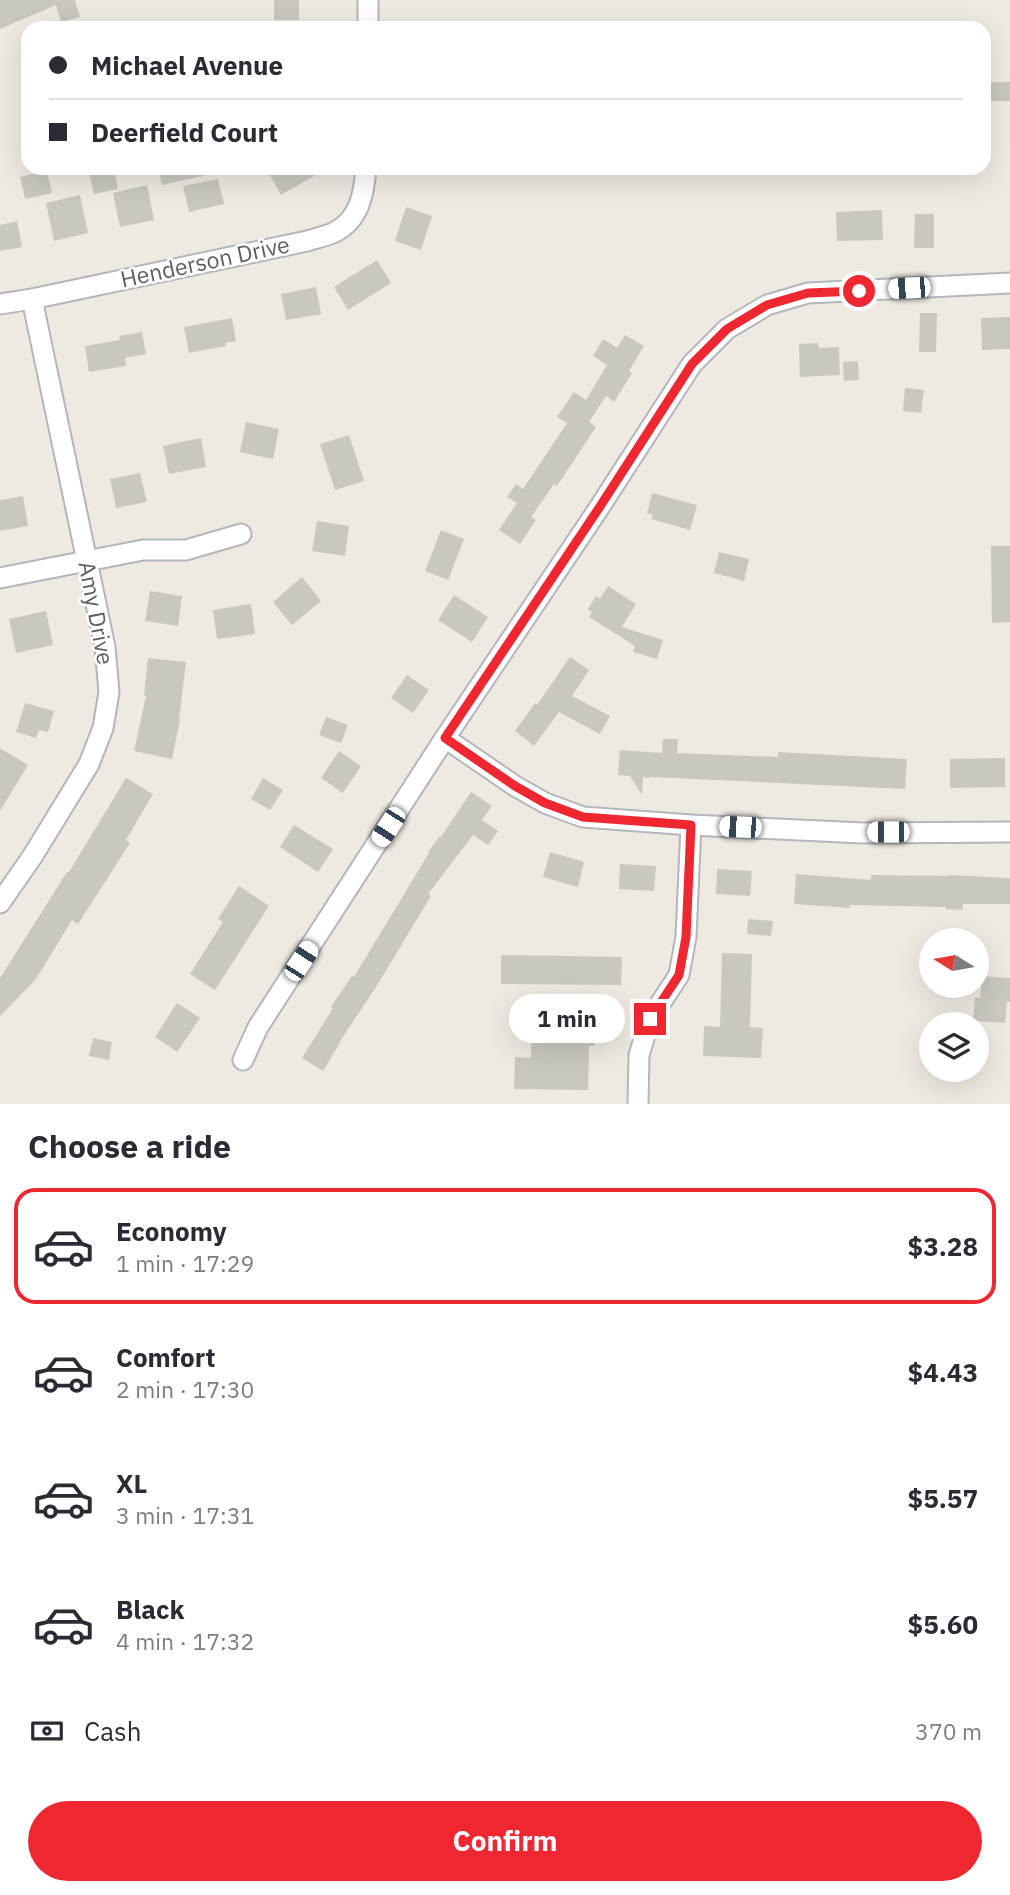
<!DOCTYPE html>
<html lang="en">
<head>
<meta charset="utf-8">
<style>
	body { margin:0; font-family:"IBM Plex Sans",sans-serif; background:#f7f7f7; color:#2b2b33; height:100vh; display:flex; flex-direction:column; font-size:26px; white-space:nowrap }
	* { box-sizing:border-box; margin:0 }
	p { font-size:23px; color:#7c7c81 }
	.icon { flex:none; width:38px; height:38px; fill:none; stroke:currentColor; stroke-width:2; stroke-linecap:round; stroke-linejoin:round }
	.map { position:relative; height:1104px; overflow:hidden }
	.drawer { display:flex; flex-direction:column; background:#fff; flex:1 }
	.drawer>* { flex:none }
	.banner { position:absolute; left:21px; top:21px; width:970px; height:154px; border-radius:21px; box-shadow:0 7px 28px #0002; display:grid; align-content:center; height:154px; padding:0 28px; background:#fff }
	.needle { width:46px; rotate:281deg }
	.buttons { position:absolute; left:919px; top:928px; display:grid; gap:14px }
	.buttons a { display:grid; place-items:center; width:70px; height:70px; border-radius:50%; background:#fff; box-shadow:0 7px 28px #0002; font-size:35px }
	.end { position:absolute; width:32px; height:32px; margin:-16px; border:9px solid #ee2730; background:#fff; box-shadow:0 0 0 4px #fff }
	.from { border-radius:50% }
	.bubble { position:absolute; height:49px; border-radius:24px; background:#fff; box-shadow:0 7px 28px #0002; font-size:23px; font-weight:800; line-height:49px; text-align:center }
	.car { position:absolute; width:21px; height:42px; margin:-21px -10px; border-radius:9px; box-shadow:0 0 5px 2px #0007; background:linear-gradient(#fff 24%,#345 0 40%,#fff 0 76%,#345 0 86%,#fff 0) }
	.banner b { display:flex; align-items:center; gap:24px; height:66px; font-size:26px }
	.banner b+b { border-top:2px solid #e1e1e2 }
	.banner i { width:18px; height:18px; background:#2b2b33 }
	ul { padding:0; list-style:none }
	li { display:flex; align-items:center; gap:21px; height:116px; margin:0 14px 10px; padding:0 14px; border:4px solid transparent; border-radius:21px }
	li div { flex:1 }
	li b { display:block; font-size:26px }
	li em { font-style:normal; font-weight:800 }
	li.current { border-color:#ee2730 }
	li>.icon { width:63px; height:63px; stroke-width:1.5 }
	h2 { padding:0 28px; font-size:32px; line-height:84px }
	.pay { display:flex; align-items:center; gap:18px; height:77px; padding:0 28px; font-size:26px }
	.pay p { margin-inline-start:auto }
	.action { display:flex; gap:14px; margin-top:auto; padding:14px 28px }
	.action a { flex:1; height:80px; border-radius:42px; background:#ee2730; color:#fff; font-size:28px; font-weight:800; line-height:80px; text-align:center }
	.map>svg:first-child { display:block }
	.building { fill:#cac7c1 }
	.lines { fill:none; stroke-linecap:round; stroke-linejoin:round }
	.minor-casing { stroke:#b3b6ba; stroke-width:23 }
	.minor { stroke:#fff; stroke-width:19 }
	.route { stroke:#ee2730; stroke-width:9 }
	.labels { text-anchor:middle; stroke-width:5; stroke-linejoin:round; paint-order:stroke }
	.street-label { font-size:23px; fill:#5a5f63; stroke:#fff }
</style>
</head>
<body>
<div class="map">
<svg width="1010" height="1104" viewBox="0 0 1010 1104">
	<rect width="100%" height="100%" fill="#eeeae2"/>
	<g class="building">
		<polygon points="0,0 75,0 80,17 61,22 56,5 0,29"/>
		<rect x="274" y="0" width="25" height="20"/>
		<rect x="988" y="82" width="22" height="19"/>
		<polygon points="88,168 114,168 118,189 94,194"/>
		<polygon points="158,168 206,168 207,175 162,185"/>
		<polygon points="266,168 328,168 281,195"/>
		<polygon points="47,171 52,193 25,199 20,177"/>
		<polygon points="218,179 224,204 189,212 183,186"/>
		<polygon points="147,185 154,220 120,227 113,193"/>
		<polygon points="80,195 88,233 54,241 46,203"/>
		<polygon points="406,207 432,216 421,250 395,241"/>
		<polygon points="882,210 883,240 837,241 836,212"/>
		<polygon points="915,214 934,214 934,248 914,248"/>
		<polygon points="17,221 22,247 0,251 0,225"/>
		<polygon points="377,260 391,283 348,310 334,287"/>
		<polygon points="316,287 321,314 286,320 281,294"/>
		<polygon points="920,313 937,313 936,352 919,352"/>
		<polygon points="1010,317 1010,349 982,350 981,318"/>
		<polygon points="232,318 236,341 225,343 226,346 189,353 184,327"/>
		<polygon points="142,332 146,354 125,358 126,366 89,372 85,346 120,340 119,336"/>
		<polygon points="625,335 644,346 629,371 632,373 614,402 606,396 589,422 596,427 557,486 554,484 531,517 536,520 520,544 499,530 517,503 507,497 516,484 523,489 567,423 557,417 574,392 586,400 607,365 593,356 603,339 617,348"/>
		<polygon points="818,343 819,348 839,347 840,375 800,377 799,344"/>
		<polygon points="858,361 859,380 844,381 843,362"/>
		<polygon points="905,388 924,390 921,413 903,411"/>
		<polygon points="246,422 279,429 273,459 240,452"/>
		<polygon points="349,435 364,481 335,490 320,444"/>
		<polygon points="201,438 206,467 169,474 163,446"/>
		<polygon points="140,473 147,502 116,508 110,479"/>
		<polygon points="652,493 697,505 690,530 651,519 653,515 647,513"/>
		<polygon points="23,496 28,526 0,531 0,500"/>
		<polygon points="317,521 349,526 345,556 312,551"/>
		<polygon points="441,530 464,539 448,580 425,571"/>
		<polygon points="991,546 1010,546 1010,622 992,623"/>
		<polygon points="719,552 749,559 744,581 714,573"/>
		<polygon points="302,577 321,601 292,625 273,602"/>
		<polygon points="608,586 636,604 622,627 663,640 657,659 633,652 635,646 589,617 592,612 588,609 596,596 600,599"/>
		<polygon points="150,591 182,596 178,626 145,621"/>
		<polygon points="454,595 488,617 472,642 438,620"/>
		<polygon points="251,604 255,634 217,639 213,610"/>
		<polygon points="46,611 53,645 16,653 9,619"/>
		<polygon points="570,657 589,670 572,696 610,716 600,734 559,712 534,746 515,731 535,703 537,705"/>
		<polygon points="148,658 186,662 179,720 180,720 172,759 134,751 146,696 144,696"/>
		<polygon points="407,675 429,690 413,713 391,698"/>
		<polygon points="25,703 54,711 48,732 39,730 36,738 16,732"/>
		<polygon points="326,717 348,725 341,743 319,735"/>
		<polygon points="663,739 678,739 677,753 778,757 778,752 907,759 905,789 651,777 651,778 643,777 642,795 630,776 618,775 620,750 662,753"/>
		<polygon points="0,748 28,765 0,811"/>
		<polygon points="339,751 361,766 343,793 321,778"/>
		<polygon points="1005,758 1005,787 950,788 950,759"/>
		<polygon points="126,778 153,794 126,840 130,843 78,924 72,920 36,979 0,1016 0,978 67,872 69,872"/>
		<polygon points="263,778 283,790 270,810 251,799"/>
		<polygon points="471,792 492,806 482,820 498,831 488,845 473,835 428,894 431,896 376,987 340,1041 341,1041 323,1071 302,1058 333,1008 331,1007 352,976 354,977 429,853 428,852 440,836 441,837"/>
		<polygon points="294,825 333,849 318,872 280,847"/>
		<polygon points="550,852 584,862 578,887 543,877"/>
		<polygon points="620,864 656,866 654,891 619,889"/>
		<polygon points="717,869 752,871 750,896 716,894"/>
		<polygon points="796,874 871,880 871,875 948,876 948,875 1010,878 1010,904 963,904 963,910 946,909 946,907 850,905 850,908 794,904"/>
		<polygon points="239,886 269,906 215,990 190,974 223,922 218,919"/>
		<polygon points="748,919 773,921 771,936 747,934"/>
		<polygon points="722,953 752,954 750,1027 763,1028 761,1058 703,1056 704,1026 720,1027"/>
		<polygon points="501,955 622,957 621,985 501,984"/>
		<polygon points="982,976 1010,978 1010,1002 1007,1002 1005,1023 973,1021 975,997 980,998"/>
		<polygon points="177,1003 200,1018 177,1052 155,1037"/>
		<polygon points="532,1017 595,1019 594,1046 589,1046 588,1090 514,1089 515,1057 531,1058"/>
		<polygon points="93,1038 112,1042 109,1060 89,1056"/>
	</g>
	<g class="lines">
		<defs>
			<g id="minor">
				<polyline points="368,28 368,0"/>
				<path d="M0,304L32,299L307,241C316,238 327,236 335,232C360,219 364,193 366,168"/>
				<polyline points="0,578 143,550 186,550 241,534"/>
				<polyline points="445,738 515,786 545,803 583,817 691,825 863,833 1010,832"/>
				<polyline points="0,903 32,857 89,764 103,728 109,692 105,647 32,299"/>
				<polyline points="243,1060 258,1027 445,738 599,508 692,364 727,329 767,305 808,293 1010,283"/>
				<polyline points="638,1104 639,1055 650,1019 679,975 686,937 691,825"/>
			</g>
		</defs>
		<use href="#minor" class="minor-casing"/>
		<use href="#minor" class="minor"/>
	</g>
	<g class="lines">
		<polyline class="route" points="650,1019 679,975 686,937 691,825 583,817 545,803 515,786 445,738 599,508 692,364 727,329 767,305 808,293 859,291"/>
	</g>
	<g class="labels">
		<g class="street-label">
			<text transform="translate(205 262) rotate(-12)" y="8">Henderson Drive</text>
			<text transform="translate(96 613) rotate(79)" y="8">Amy Drive</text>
		</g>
	</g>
</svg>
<div class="buttons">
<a><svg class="needle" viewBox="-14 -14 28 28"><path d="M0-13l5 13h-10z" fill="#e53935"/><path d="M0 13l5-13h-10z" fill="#7c7c81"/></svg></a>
<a><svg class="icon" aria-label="layers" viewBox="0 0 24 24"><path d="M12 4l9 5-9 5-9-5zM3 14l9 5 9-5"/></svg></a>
</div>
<i class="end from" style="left:859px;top:291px"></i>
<i class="end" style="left:650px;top:1019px"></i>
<div class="bubble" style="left:509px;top:994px;width:116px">1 min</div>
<i class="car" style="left:909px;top:288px;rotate:267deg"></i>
<i class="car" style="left:388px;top:827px;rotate:213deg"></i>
<i class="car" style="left:740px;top:827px;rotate:272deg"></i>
<i class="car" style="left:888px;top:832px;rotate:270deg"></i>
<i class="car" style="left:301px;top:961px;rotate:33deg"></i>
<div class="banner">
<b><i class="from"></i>Michael Avenue</b>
<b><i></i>Deerfield Court</b>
</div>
</div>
<section class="drawer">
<h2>Choose a ride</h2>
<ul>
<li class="current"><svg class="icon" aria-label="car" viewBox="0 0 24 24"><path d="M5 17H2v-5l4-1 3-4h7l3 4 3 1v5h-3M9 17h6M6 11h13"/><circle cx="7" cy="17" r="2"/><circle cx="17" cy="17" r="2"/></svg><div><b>Economy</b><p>1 min · 17:29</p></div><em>$3.28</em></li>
<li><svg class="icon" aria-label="car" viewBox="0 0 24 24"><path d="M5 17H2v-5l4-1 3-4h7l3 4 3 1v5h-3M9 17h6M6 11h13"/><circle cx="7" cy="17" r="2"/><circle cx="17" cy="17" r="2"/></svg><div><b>Comfort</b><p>2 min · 17:30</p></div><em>$4.43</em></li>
<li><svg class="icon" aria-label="car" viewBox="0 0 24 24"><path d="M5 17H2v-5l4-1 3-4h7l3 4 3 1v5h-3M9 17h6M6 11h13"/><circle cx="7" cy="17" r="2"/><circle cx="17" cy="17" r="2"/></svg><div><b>XL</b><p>3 min · 17:31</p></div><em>$5.57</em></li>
<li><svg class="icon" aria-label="car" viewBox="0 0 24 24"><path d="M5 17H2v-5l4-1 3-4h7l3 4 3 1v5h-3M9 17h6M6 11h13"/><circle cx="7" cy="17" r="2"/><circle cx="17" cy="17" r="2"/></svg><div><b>Black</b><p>4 min · 17:32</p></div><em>$5.60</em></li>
</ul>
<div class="pay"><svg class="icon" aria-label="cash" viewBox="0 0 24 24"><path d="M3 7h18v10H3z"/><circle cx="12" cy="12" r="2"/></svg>Cash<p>370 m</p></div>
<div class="action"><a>Confirm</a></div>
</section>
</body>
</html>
